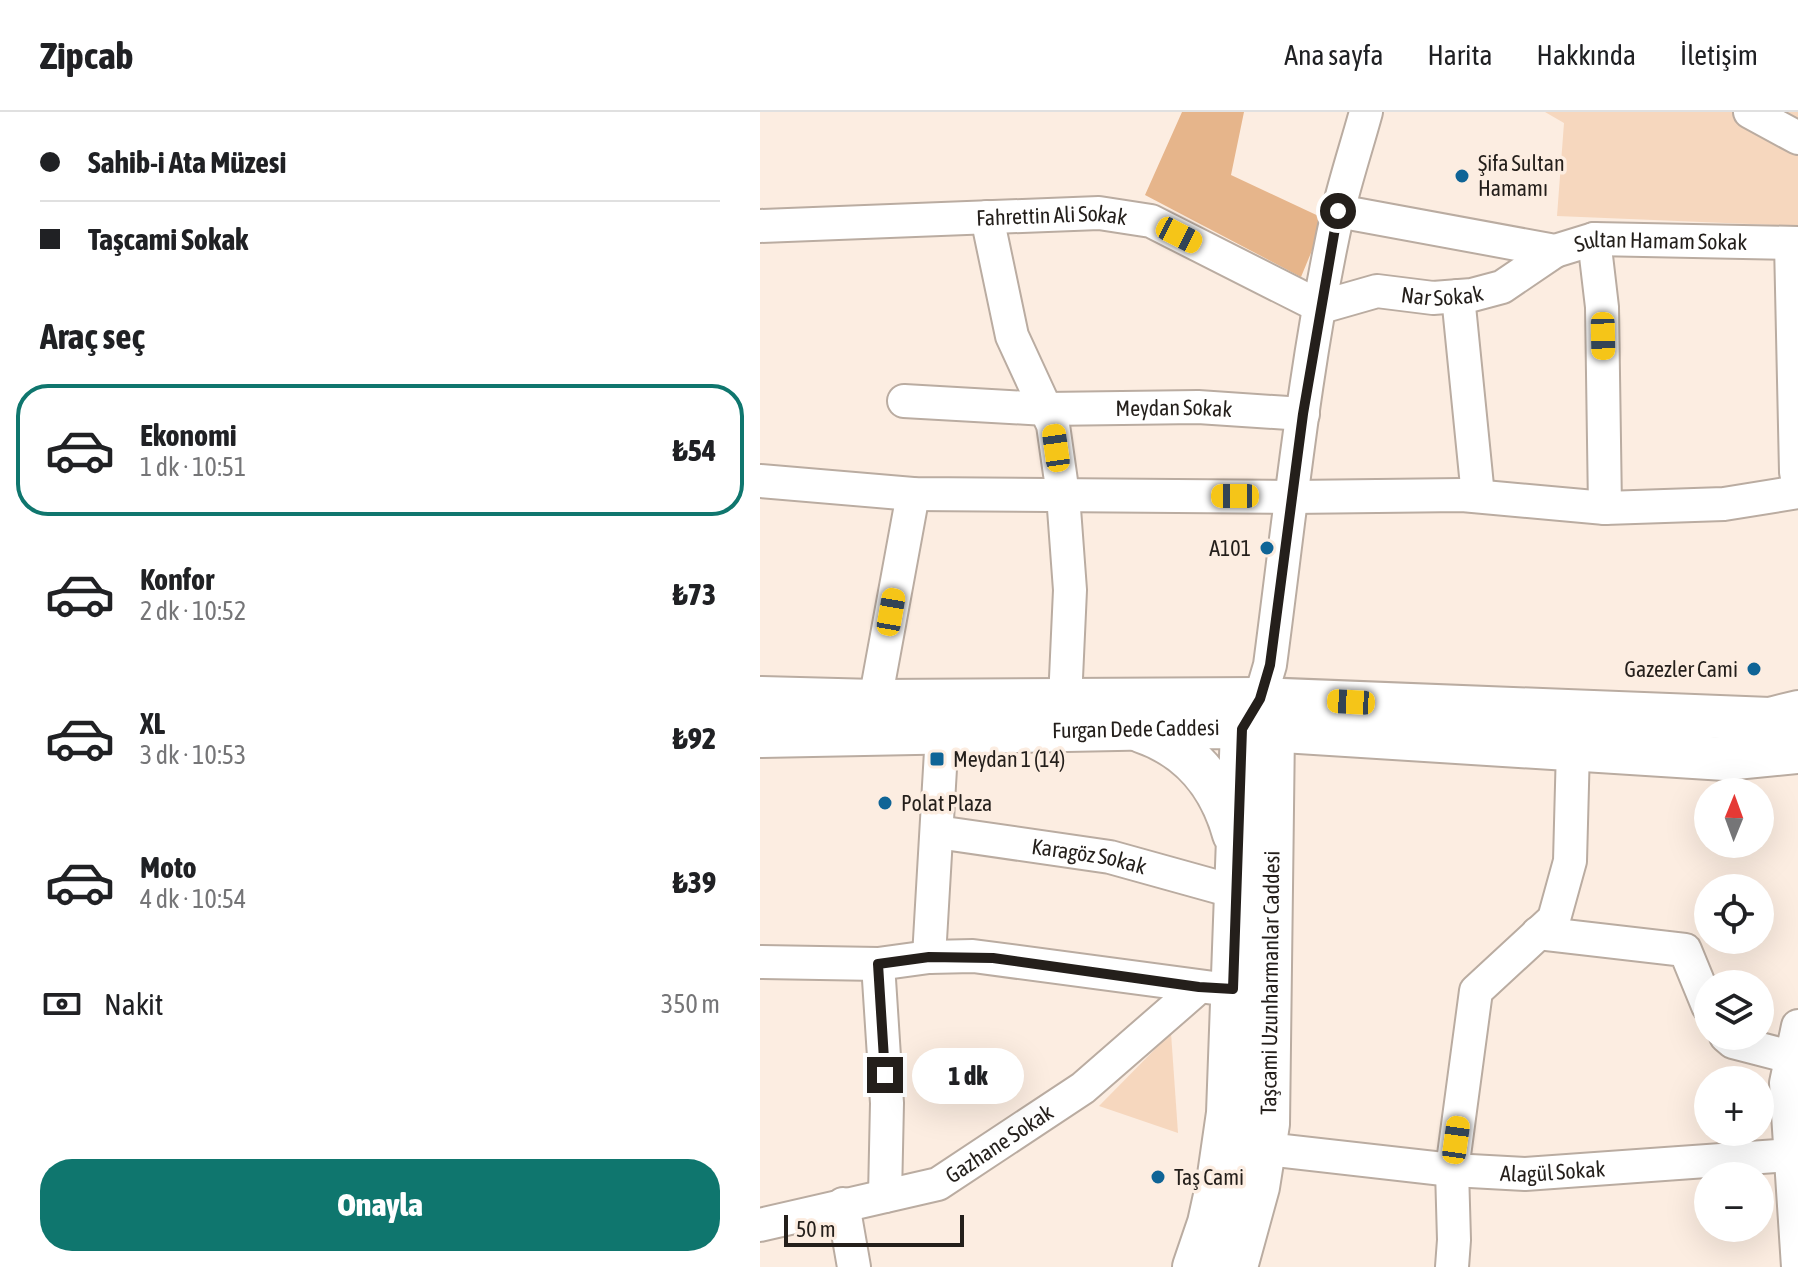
<!DOCTYPE html>
<html lang="tr">
<head>
<meta charset="utf-8">
<style>
	body { margin:0; font-family:"Asap Condensed",sans-serif; background:#f2f2f2; color:#202124; height:100vh; display:flex; flex-direction:column; font-size:30px; white-space:nowrap }
	* { box-sizing:border-box; margin:0 }
	p { font-size:26px; color:#757577 }
	.icon { flex:none; width:44px; height:44px; fill:none; stroke:currentColor; stroke-width:2; stroke-linecap:round; stroke-linejoin:round }
	.map { position:relative; flex:1; overflow:hidden }
	.side { display:flex; flex-direction:column; background:#fff; width:760px }
	.side>* { flex:none }
	.hud { display:grid; align-content:center; height:176px; padding:0 40px; background:#fff }
	.needle { width:52px; rotate:1deg }
	.fabs { position:absolute; left:934px; top:666px; display:grid; gap:16px }
	.fabs a { display:grid; place-items:center; width:80px; height:80px; border-radius:50%; background:#fff; box-shadow:0 8px 32px #0002; font-size:40px }
	.scale { position:absolute; left:24px; bottom:20px; width:180px; box-sizing:border-box; padding-left:8px; border:4px solid #241f1b; border-top:0; font-size:22px; line-height:28px; white-space:nowrap; color:#241f1b; -webkit-text-stroke:6px #fcede1; paint-order:stroke }
	.end { position:absolute; width:36px; height:36px; margin:-18px; border:10px solid #241f1b; background:#fff; box-shadow:0 0 0 4px #fff }
	.from { border-radius:50% }
	.bubble { position:absolute; height:56px; border-radius:28px; background:#fff; box-shadow:0 8px 32px #0002; font-size:26px; font-weight:800; line-height:56px; text-align:center }
	.car { position:absolute; width:24px; height:48px; margin:-24px -12px; border-radius:10px; box-shadow:0 0 6px 2px #0007; background:linear-gradient(#f5c518 24%,#345 0 40%,#f5c518 0 76%,#345 0 86%,#f5c518 0) }
	.hud b { display:flex; align-items:center; gap:28px; height:76px; font-size:30px }
	.hud b+b { border-top:2px solid #e0e0e0 }
	.hud i { width:20px; height:20px; background:#202124 }
	ul { padding:0; list-style:none }
	li { display:flex; align-items:center; gap:24px; height:132px; margin:0 16px 12px; padding:0 24px; border:4px solid transparent; border-radius:32px }
	li div { flex:1 }
	li b { display:block; font-size:30px }
	li em { font-style:normal; font-weight:800 }
	li.selected { border-color:#0f766e }
	li>.icon { width:72px; height:72px; stroke-width:1.5 }
	h2 { padding:0 40px; font-size:36px; line-height:96px }
	.pay { display:flex; align-items:center; gap:20px; height:88px; padding:0 40px; font-size:30px }
	.pay p { margin-inline-start:auto }
	.button { display:flex; gap:16px; margin-top:auto; padding:16px 40px }
	.button a { flex:1; height:92px; border-radius:32px; background:#0f766e; color:#fff; font-size:32px; font-weight:800; line-height:92px; text-align:center }
	header { display:flex; align-items:center; gap:48px; box-sizing:border-box; height:112px; padding:0 40px; background:#fff; border-bottom:2px solid #e0e0e0 }
	header strong { font-size:38px }
	nav { display:flex; gap:44px; margin-inline-start:auto; font-size:28px }
	main { display:flex; flex:1; min-height:0 }
	.map>svg:first-child { display:block }
	.green { fill:#f6d7be }
	.forest { fill:#e6b58b }
	.lines { fill:none; stroke-linecap:round; stroke-linejoin:round }
	.minor-casing { stroke:#baaca1; stroke-width:36 }
	.major-casing { stroke:#baaca1; stroke-width:46 }
	.minor { stroke:#fff; stroke-width:32 }
	.major { stroke:#fff; stroke-width:42 }
	.route { stroke:#241f1b; stroke-width:10 }
	.poi-dot { fill:#0f6496; stroke:#fcede1; stroke-width:3 }
	.labels { text-anchor:middle; stroke-width:7; stroke-linejoin:round; paint-order:stroke }
	.poi-label { font-size:22px; fill:#241f1b; stroke:#fcede1; text-anchor:start }
	.street-label { font-size:22px; fill:#241f1b; stroke:#fcede1 }
</style>
</head>
<body>
<header>
<strong>Zipcab</strong>
<nav><a>Ana sayfa</a><a>Harita</a><a>Hakkında</a><a>İletişim</a></nav>
</header>
<main>
<section class="side">
<div class="hud">
<b><i class="from"></i>Sahib-i Ata Müzesi</b>
<b><i></i>Taşcami Sokak</b>
</div>
<h2>Araç seç</h2>
<ul>
<li class="selected"><svg class="icon" aria-label="car" viewBox="0 0 24 24"><path d="M5 17H2v-5l4-1 3-4h7l3 4 3 1v5h-3M9 17h6M6 11h13"/><circle cx="7" cy="17" r="2"/><circle cx="17" cy="17" r="2"/></svg><div><b>Ekonomi</b><p>1 dk · 10:51</p></div><em>₺54</em></li>
<li><svg class="icon" aria-label="car" viewBox="0 0 24 24"><path d="M5 17H2v-5l4-1 3-4h7l3 4 3 1v5h-3M9 17h6M6 11h13"/><circle cx="7" cy="17" r="2"/><circle cx="17" cy="17" r="2"/></svg><div><b>Konfor</b><p>2 dk · 10:52</p></div><em>₺73</em></li>
<li><svg class="icon" aria-label="car" viewBox="0 0 24 24"><path d="M5 17H2v-5l4-1 3-4h7l3 4 3 1v5h-3M9 17h6M6 11h13"/><circle cx="7" cy="17" r="2"/><circle cx="17" cy="17" r="2"/></svg><div><b>XL</b><p>3 dk · 10:53</p></div><em>₺92</em></li>
<li><svg class="icon" aria-label="car" viewBox="0 0 24 24"><path d="M5 17H2v-5l4-1 3-4h7l3 4 3 1v5h-3M9 17h6M6 11h13"/><circle cx="7" cy="17" r="2"/><circle cx="17" cy="17" r="2"/></svg><div><b>Moto</b><p>4 dk · 10:54</p></div><em>₺39</em></li>
</ul>
<div class="pay"><svg class="icon" aria-label="cash" viewBox="0 0 24 24"><path d="M3 7h18v10H3z"/><circle cx="12" cy="12" r="2"/></svg>Nakit<p>350 m</p></div>
<div class="button"><a>Onayla</a></div>
</section>
<div class="map">
<svg width="1038" height="1155" viewBox="0 0 1038 1155">
	<rect width="100%" height="100%" fill="#fcede1"/>
	<g class="green">
		<polygon points="785,0 1038,0 1038,114 797,104 804,11"/>
		<polygon points="411,921 418,1021 339,994"/>
	</g>
	<polygon class="forest" points="422,0 484,0 471,63 565,107 541,165 385,83"/>
	<g class="lines">
		<defs>
			<g id="minor">
				<polyline points="990,0 1038,26"/>
				<path id="s1" d="M578,99L795,139L834,127L1038,131"/>
				<polyline points="227,105 252,224 293,313 303,383 310,478 305,588"/>
				<path id="s2" d="M0,114L339,101L391,109L561,195L617,179L673,186L712,183L742,175L795,139"/>
				<polyline points="834,127 842,195 845,396"/>
				<polyline points="1031,131 1036,360 1038,371"/>
				<polyline points="698,184 718,384"/>
				<path id="s3" d="M144,289L286,297L438,295L543,302"/>
				<polyline points="0,369 153,382 532,385 702,383 845,396 964,392 1038,380"/>
				<path d="M500,587L510,553C530,402 545,248 578,100C586,66 597,33 606,0"/>
				<polyline points="115,589 153,382"/>
				<path id="s4" d="M177,720L350,745L476,780"/>
				<polyline points="778,821 925,838 948,894"/>
				<polyline points="169,845 182,622"/>
				<polyline points="0,850 118,852 169,845 213,844 454,876"/>
				<polyline points="118,852 127,991 125,1084"/>
				<polyline points="966,924 973,930 1031,945"/>
				<path id="s5" d="M506,1037L692,1058L765,1062L1030,1043"/>
				<polyline points="83,1092 94,1155"/>
				<path id="s6" d="M0,1113L178,1072L323,976L439,875"/>
				<polyline points="692,1155 694,1128 692,1058 716,879 794,807 810,749 813,636"/>
				<polyline points="1038,1155 1026,971 1038,914"/>
			</g>
			<g id="major">
				<polyline points="0,586 115,589 500,587 1010,607 1038,600"/>
				<path d="M381,619C431,636 460,672 474,722"/>
				<path id="s7" d="M0,624L459,615L965,647L1038,640"/>
				<polyline points="434,1155 449,1111 458,1070 468,1001 482,617 496,595"/>
				<path id="s8" d="M476,1155L498,1075L508,1012L513,618L502,592"/>
			</g>
		</defs>
		<use href="#minor" class="minor-casing"/>
		<use href="#major" class="major-casing"/>
		<use href="#minor" class="minor"/>
		<use href="#major" class="major"/>
	</g>
	<g class="lines">
		<polyline class="route" points="125,963 118,852 169,845 233,846 439,875 473,877 482,617 500,587 510,553 543,302 578,99"/>
	</g>
	<g class="poi-dot">
		<circle cx="702" cy="64" r="8"/>
		<circle cx="507" cy="436" r="8"/>
		<circle cx="994" cy="557" r="8"/>
		<rect x="169" y="639" width="16" height="16" rx="4"/>
		<circle cx="125" cy="691" r="8"/>
		<circle cx="398" cy="1065" r="8"/>
	</g>
	<g class="labels">
		<g class="poi-label">
			<text x="718" y="59">Şifa Sultan<tspan x="718" dy="25">Hamamı</tspan></text>
			<text x="491" y="444" text-anchor="end">A101</text>
			<text x="978" y="565" text-anchor="end">Gazezler Cami</text>
			<text x="193" y="655">Meydan 1 (14)</text>
			<text x="141" y="699">Polat Plaza</text>
			<text x="414" y="1073">Taş Cami</text>
		</g>
		<g class="street-label">
			<text dy="8" stroke="none"><textPath href="#s2" startOffset="292">Fahrettin Ali Sokak</textPath></text>
			<text dy="8" stroke="none"><textPath href="#s1" startOffset="328">Sultan Hamam Sokak</textPath></text>
			<text dy="8" stroke="none"><textPath href="#s2" startOffset="706">Nar Sokak</textPath></text>
			<text dy="8" stroke="none"><textPath href="#s3" startOffset="270">Meydan Sokak</textPath></text>
			<text dy="8" stroke="none"><textPath href="#s7" startOffset="376">Furgan Dede Caddesi</textPath></text>
			<text dy="8" stroke="none"><textPath href="#s4" startOffset="154">Karagöz Sokak</textPath></text>
			<text dy="8" stroke="none"><textPath href="#s8" startOffset="288">Taşcami Uzunharmanlar Caddesi</textPath></text>
			<text dy="8" stroke="none"><textPath href="#s6" startOffset="256">Gazhane Sokak</textPath></text>
			<text dy="8" stroke="none"><textPath href="#s5" startOffset="288">Alagül Sokak</textPath></text>
		</g>
	</g>
</svg>
<div class="fabs">
<a><svg class="needle" viewBox="-14 -14 28 28"><path d="M0-13l5 13h-10z" fill="#e53935"/><path d="M0 13l5-13h-10z" fill="#757577"/></svg></a>
<a><svg class="icon" aria-label="locate" viewBox="0 0 24 24"><circle cx="12" cy="12" r="6"/><path d="M12 2v4M12 18v4M2 12h4M18 12h4"/></svg></a>
<a><svg class="icon" aria-label="layers" viewBox="0 0 24 24"><path d="M12 4l9 5-9 5-9-5zM3 14l9 5 9-5"/></svg></a>
<a>+</a>
<a>−</a>
</div>
<div class="scale">50 m</div>
<i class="end from" style="left:578px;top:99px"></i>
<i class="end" style="left:125px;top:963px"></i>
<div class="bubble" style="left:152px;top:936px;width:112px">1 dk</div>
<i class="car" style="left:419px;top:123px;rotate:117deg"></i>
<i class="car" style="left:843px;top:224px;rotate:179deg"></i>
<i class="car" style="left:296px;top:336px;rotate:352deg"></i>
<i class="car" style="left:475px;top:384px;rotate:270deg"></i>
<i class="car" style="left:131px;top:500px;rotate:10deg"></i>
<i class="car" style="left:591px;top:590px;rotate:273deg"></i>
<i class="car" style="left:696px;top:1028px;rotate:8deg"></i>
</div>
</main>
</body>
</html>
